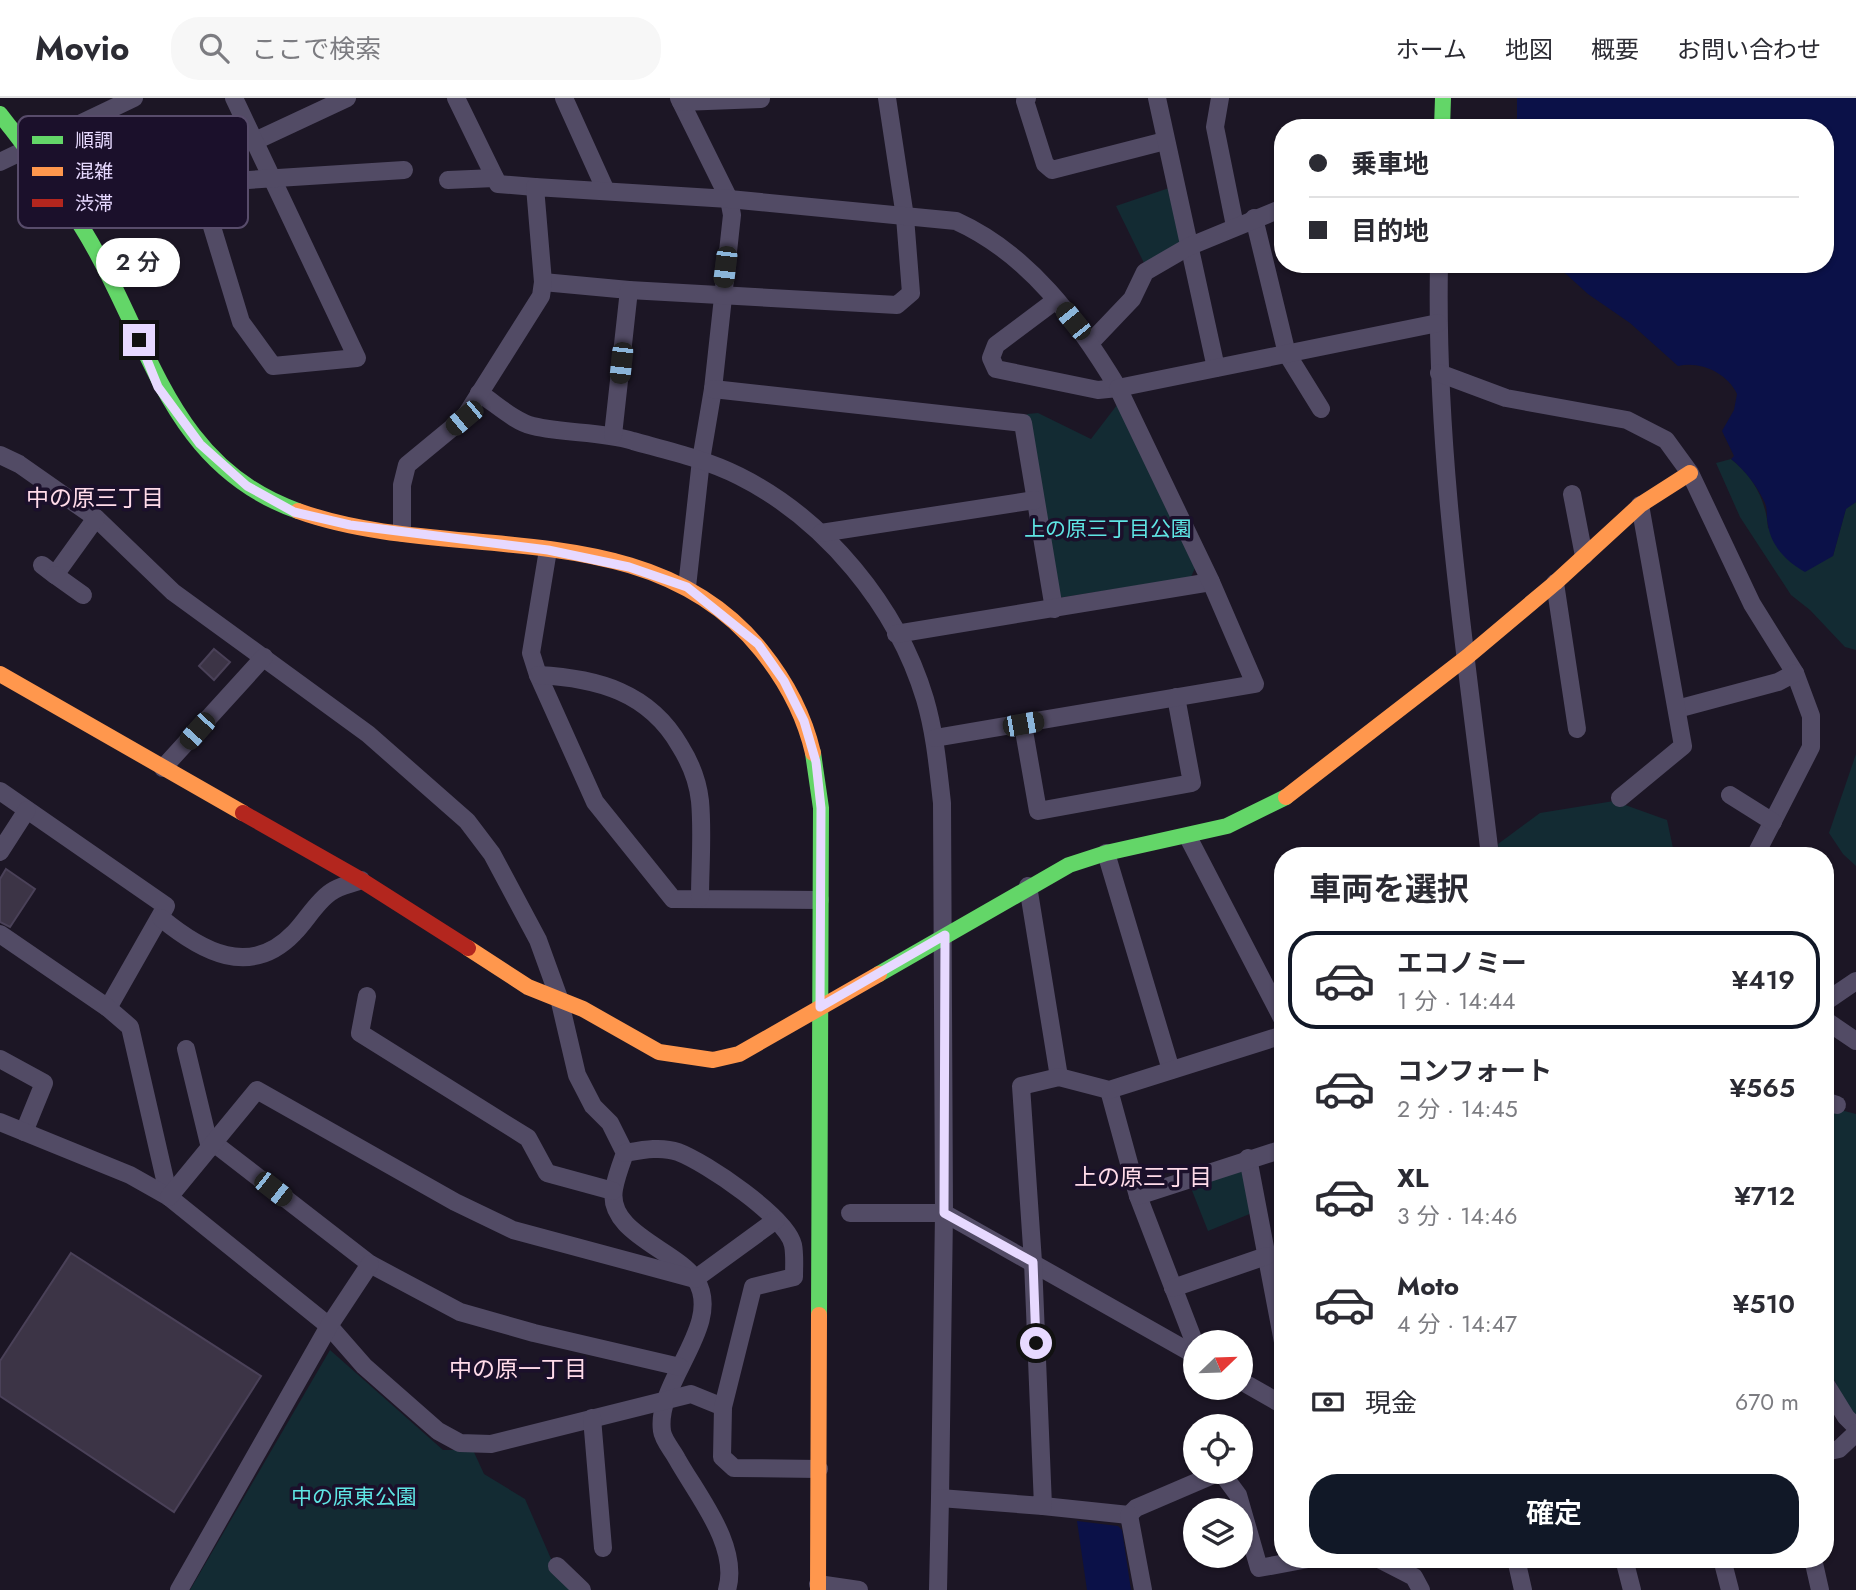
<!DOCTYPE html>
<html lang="ja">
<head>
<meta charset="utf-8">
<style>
	body { margin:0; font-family:Jost,"Noto Sans JP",sans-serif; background:#f7f7f7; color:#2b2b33; height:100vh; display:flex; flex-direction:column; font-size:26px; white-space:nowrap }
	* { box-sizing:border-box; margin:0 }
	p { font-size:23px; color:#7c7c81 }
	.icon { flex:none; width:38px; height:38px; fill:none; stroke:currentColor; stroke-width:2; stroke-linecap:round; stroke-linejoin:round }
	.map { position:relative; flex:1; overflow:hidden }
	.sheet { position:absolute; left:1274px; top:749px; width:560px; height:721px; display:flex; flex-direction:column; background:#fff; border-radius:28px; box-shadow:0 2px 5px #0004 }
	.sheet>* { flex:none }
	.top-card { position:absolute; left:1274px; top:21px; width:560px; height:154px; border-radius:28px; box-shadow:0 2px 5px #0004; display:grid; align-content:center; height:154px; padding:0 35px; background:#fff }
	.needle { width:46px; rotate:67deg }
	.tools { position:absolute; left:1183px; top:1232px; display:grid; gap:14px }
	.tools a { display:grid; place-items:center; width:70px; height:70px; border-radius:50%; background:#fff; box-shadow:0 2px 5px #0004; font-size:35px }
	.end { position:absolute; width:32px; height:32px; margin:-16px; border:9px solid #e7d9ff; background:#111; box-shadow:0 0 0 4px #111 }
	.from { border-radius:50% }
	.bubble { position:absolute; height:49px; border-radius:24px; background:#fff; box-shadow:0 2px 5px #0004; font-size:23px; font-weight:600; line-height:49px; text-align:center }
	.car { position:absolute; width:21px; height:42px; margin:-21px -10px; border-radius:9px; box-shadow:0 0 5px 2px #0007; background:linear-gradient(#222 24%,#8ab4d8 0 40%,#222 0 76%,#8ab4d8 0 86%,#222 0) }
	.top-card b { display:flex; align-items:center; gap:24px; height:66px; font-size:26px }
	.top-card b+b { border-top:2px solid #e1e1e2 }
	.top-card i { width:18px; height:18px; background:#2b2b33 }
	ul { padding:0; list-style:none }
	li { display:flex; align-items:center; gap:21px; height:98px; margin:0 14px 10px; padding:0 21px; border:4px solid transparent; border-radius:28px }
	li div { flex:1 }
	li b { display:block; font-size:26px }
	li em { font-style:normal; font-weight:600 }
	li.current { border-color:#111827 }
	li>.icon { width:63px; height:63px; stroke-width:1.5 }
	h2 { padding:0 35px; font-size:32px; line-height:84px }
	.pay { display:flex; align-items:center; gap:18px; height:77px; padding:0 35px; font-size:26px }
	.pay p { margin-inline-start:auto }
	.cta { display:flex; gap:14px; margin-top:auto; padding:14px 35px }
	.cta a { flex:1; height:80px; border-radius:28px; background:#111827; color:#fff; font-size:28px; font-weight:600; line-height:80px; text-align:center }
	header { display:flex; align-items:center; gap:42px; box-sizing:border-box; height:98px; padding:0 35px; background:#fff; border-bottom:2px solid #e1e1e2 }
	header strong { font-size:33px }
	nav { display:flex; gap:38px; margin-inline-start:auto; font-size:24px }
	.search { width:490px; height:63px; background:#f7f7f7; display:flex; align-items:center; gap:18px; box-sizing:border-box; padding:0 24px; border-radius:28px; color:#7c7c81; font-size:26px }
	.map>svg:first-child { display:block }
	.green { fill:#132b33 }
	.water { fill:#0b1148 }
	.building { fill:#3c3446; stroke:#4a4158; stroke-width:2 }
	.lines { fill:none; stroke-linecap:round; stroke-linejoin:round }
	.street { stroke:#524b65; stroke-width:18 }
	.fast { stroke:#63d668; stroke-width:16 }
	.slow { stroke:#ff974d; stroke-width:16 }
	.jam { stroke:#b3261e; stroke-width:16 }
	.route { stroke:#e7d9ff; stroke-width:9 }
	.labels { text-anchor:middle; stroke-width:7; stroke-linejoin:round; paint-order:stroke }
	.park-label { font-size:21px; fill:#5fe5e4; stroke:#1b102b }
	.neighbourhood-label { font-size:23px; fill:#ffdbe9; stroke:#1b102b }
	.key { fill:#1b102b; stroke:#584c6b; stroke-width:2 }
	.key-label { font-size:19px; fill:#e7d9ff }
</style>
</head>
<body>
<header>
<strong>Movio</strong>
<div class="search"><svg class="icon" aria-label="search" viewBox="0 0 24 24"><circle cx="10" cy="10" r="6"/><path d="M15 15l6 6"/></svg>ここで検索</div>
<nav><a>ホーム</a><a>地図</a><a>概要</a><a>お問い合わせ</a></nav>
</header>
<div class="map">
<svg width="1856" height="1492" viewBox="0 0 1856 1492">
	<rect width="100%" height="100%" fill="#1c1625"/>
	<g class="green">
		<polygon points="1169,90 1182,145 1144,165 1116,108"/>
		<polygon points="1117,307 1195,470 1191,479 1058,500 1027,316 1038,315 1091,341"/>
		<path d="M1731,361C1753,378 1766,402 1768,430L1833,458L1846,410L1856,404V552L1845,549L1810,512L1791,497L1740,419L1716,365Z"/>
		<polygon points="1856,656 1856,768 1843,756 1829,735"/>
		<polygon points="1614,703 1667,722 1673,750 1700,758 1499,758 1498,746 1540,715"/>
		<polygon points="1825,1008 1856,1016 1856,1318 1850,1313 1825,1264"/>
		<polygon points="1242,1071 1252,1115 1208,1133 1191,1090"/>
		<polygon points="330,1252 443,1352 473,1352 484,1376 525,1401 555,1470 578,1492 190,1492"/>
	</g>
	<g class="water">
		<path d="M1517,0H1856V404L1846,411L1833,458L1805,474C1787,464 1771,448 1768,427C1766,420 1768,412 1765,405C1757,388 1745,372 1731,361L1734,358L1722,333L1734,312L1737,296C1727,275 1701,263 1678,268L1630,225L1588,196L1555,166H1825V30H1517Z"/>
		<polygon points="1077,1423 1118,1428 1122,1432 1131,1492 1087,1492"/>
	</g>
	<g class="building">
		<polygon points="214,551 230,564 214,582 199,568"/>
		<polygon points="6,771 35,791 10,829 0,824 0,781"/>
		<polygon points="71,1155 261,1278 174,1414 0,1298 0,1263"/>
	</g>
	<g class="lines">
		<g class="street">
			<polyline points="456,0 495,80"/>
			<polyline points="564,0 606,93"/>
			<polyline points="679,0 729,101 732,117 713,291 701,362 687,489"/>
			<polyline points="1027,0 1025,3 1045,66 1052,72 1165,43"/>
			<polyline points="1157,0 1216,270"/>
			<polyline points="1220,0 1215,29 1235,128"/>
			<polyline points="681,4 761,1"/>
			<polyline points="255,43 347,0"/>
			<polyline points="0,64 134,0"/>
			<polyline points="448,82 495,80 498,86 535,89"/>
			<polyline points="199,86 241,224 273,268 357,260 234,0"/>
			<polyline points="59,94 404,72"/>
			<polyline points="1254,120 1287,256 1321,311"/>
			<path d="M1439,166C1435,364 1467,561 1490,758"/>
			<polyline points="543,184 629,192"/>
			<polyline points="1091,244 1132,201 1145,174 1188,149 1283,110"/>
			<polyline points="1439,275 1506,300 1627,322 1666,342 1690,375 1752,506 1795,575 1811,618 1811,649 1755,758"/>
			<polyline points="713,291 1023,325 1054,511"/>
			<path d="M479,295C495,305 515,324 533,328C566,336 600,333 633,343C669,353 705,361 739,378C825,421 897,508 925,601C935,635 938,670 942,705L944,1115L1195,1257"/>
			<polyline points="613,337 629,192 897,207 911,195 905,119 887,0"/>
			<path d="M0,357L19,366L96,420L173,494L368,636L467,723L492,756L538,842L559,900L577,977L593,1008L610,1025L625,1055C621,1066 616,1079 614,1091C606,1135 677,1152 696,1182C724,1227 655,1284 662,1333C663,1342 673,1353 677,1361C697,1397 740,1448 727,1492"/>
			<polyline points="1572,396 1584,458"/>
			<path d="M402,435V387L407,367L464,320L541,198L543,184L535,89L729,101L956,123C1029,156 1077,222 1118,290L1098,292L996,271L991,260L996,247L1056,202"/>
			<polyline points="821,435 1035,402"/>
			<polyline points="548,452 531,555 538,577 595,704 673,801 820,802"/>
			<polyline points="42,467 55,477 96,420"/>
			<polyline points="55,477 83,497"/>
			<polyline points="1555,485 1577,631"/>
			<polyline points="896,536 1211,484"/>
			<path d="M538,577C597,580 649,594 680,648C690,664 698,684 700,703C703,735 700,769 700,800"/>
			<polyline points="1677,611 1778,584 1795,575"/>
			<polyline points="1023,627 1038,713 1192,685 1176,599"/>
			<polyline points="935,640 1255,586 1211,484 1118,290 1438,225"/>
			<polyline points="163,670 264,559"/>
			<polyline points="0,693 166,808 108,910"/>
			<polyline points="1730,697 1773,724"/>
			<polyline points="1620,700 1683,648 1640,407"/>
			<polyline points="1188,739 1283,922"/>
			<polyline points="0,754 27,712"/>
			<polyline points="1106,755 1171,972"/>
			<polyline points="1028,788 1059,979"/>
			<path d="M161,820C201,853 250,881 294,835C306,823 317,803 331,794C339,788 352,786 361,782"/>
			<polyline points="0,836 108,910 130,929 169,1099"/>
			<polyline points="367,898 360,935 528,1040 547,1075 613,1093"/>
			<polyline points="1825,904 1856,883"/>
			<polyline points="1825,922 1856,943"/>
			<polyline points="186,951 210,1050"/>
			<polyline points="0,961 44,985 24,1034"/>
			<polyline points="1109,992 1138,1098 1195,1246"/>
			<polyline points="1825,1003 1837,1007"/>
			<polyline points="0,1024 130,1077 169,1099 329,1228 364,1268 438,1333 460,1345 491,1346 691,1296 723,1309"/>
			<polyline points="215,1046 370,1166 460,1214 534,1235 680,1269"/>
			<path d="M625,1055C642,1052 661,1048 678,1054C705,1064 787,1119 793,1147C795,1157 794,1169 794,1179L753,1189L723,1309L722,1359L734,1370L819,1371"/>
			<polyline points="1248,1060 1283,1244"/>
			<polyline points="1138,1098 1283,1051"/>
			<polyline points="169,1099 257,992 455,1104 513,1132 695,1181 776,1122"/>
			<polyline points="850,1115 944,1115 940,1400"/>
			<polyline points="1173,1190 1266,1158"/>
			<polyline points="1241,1283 1283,1307"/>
			<polyline points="1825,1285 1846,1319 1856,1329"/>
			<polyline points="592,1320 603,1450"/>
			<polyline points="1825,1354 1839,1351 1856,1335"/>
			<polyline points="1221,1374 1238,1397 1259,1470 1308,1461"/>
			<polyline points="1043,1408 1129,1417"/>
			<polyline points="1129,1417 1136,1410 1220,1374"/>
			<polyline points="1129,1417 1143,1492"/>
			<polyline points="1379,1461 1414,1479 1421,1492"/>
			<polyline points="1516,1461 1523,1492"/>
			<polyline points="1624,1461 1632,1492"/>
			<polyline points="1722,1461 1730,1492"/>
			<polyline points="1813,1461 1820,1492"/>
			<polyline points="557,1468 582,1492"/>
			<polyline points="818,1486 859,1492"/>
			<polyline points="179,1492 329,1228 370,1166"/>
			<polyline points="938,1492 940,1400 1043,1408 1033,1164 1021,988 1059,979 1109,992 1283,937"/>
		</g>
		<g class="fast">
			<path d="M0,16C36,63 73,109 100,161C154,261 178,371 298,413"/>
			<polyline points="1442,30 1443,0"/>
			<polyline points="813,655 821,710 819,1217"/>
			<polyline points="879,876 1069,767 1106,755 1227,728 1286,699"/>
		</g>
		<g class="slow">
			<path d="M298,413C448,467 648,412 761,552C786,583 804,616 813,655"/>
			<polyline points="0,576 243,715"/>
			<polyline points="1286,699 1467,559 1555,485 1640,407 1690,375"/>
			<polyline points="468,850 528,889 583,911 659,954 713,962 739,956 879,876"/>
			<polyline points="818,1492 819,1217"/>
		</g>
		<polyline class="jam" points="243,715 361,782 468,850"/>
	</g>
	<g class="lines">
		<polyline class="route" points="139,242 158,289 200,346 247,388 294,414 350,427 548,452 629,469 687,489 758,546 784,583 804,623 816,664 821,710 820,909 945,837 944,1115 1033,1164 1036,1245"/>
	</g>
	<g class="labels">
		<g class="park-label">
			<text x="1108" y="438">上の原三丁目公園</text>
			<text x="354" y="1406">中の原東公園</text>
		</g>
		<g class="neighbourhood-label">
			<text x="95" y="408">中の原三丁目</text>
			<text x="1143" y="1087">上の原三丁目</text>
			<text x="518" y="1279">中の原一丁目</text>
		</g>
	</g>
	<rect x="18" y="18" width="230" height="112" rx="10" class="key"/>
	<rect x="32" y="38" width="31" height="8" fill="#63d668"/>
	<rect x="32" y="69" width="31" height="9" fill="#ff974d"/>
	<rect x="32" y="101" width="31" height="8" fill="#b3261e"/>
	<g class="key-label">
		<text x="75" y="49">順調</text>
		<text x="75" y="80">混雑</text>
		<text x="75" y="112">渋滞</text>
	</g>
</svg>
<div class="tools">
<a><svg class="needle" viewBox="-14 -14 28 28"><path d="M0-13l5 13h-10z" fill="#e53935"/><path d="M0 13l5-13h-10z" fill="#7c7c81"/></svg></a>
<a><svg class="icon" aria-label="locate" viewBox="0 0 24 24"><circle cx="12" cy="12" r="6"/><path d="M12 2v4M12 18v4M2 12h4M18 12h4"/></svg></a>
<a><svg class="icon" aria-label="layers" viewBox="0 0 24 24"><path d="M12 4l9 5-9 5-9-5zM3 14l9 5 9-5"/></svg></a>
</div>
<i class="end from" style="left:1036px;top:1245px"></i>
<i class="end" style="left:139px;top:242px"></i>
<div class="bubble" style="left:96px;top:140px;width:84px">2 分</div>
<i class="car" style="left:725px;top:169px;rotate:187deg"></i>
<i class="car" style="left:1073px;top:223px;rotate:321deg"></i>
<i class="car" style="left:621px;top:265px;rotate:186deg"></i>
<i class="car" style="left:464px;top:320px;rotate:230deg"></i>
<i class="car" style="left:1023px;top:626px;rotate:80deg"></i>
<i class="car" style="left:197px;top:633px;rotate:222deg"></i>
<i class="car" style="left:273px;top:1091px;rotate:128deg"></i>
<div class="top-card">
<b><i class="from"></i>乗車地</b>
<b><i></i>目的地</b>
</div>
<section class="sheet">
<h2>車両を選択</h2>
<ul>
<li class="current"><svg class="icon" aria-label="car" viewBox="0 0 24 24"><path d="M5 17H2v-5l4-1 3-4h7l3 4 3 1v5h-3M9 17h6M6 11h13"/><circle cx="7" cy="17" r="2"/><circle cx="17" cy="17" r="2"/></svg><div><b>エコノミー</b><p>1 分 · 14:44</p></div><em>¥419</em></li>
<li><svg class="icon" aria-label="car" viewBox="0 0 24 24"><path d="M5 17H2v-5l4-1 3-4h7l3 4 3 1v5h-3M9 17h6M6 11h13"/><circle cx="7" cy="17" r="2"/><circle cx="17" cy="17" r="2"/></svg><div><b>コンフォート</b><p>2 分 · 14:45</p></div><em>¥565</em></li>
<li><svg class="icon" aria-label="car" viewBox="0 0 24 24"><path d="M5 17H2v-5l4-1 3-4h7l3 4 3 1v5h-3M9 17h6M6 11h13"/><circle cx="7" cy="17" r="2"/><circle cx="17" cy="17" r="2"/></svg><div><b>XL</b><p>3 分 · 14:46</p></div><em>¥712</em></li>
<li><svg class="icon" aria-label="car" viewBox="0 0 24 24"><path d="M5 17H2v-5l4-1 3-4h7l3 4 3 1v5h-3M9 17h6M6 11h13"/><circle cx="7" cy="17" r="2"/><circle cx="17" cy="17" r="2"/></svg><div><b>Moto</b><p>4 分 · 14:47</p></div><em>¥510</em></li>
</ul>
<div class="pay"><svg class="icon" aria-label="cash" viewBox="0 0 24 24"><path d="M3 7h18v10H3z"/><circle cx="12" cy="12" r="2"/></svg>現金<p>670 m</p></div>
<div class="cta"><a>確定</a></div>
</section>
</div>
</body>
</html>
